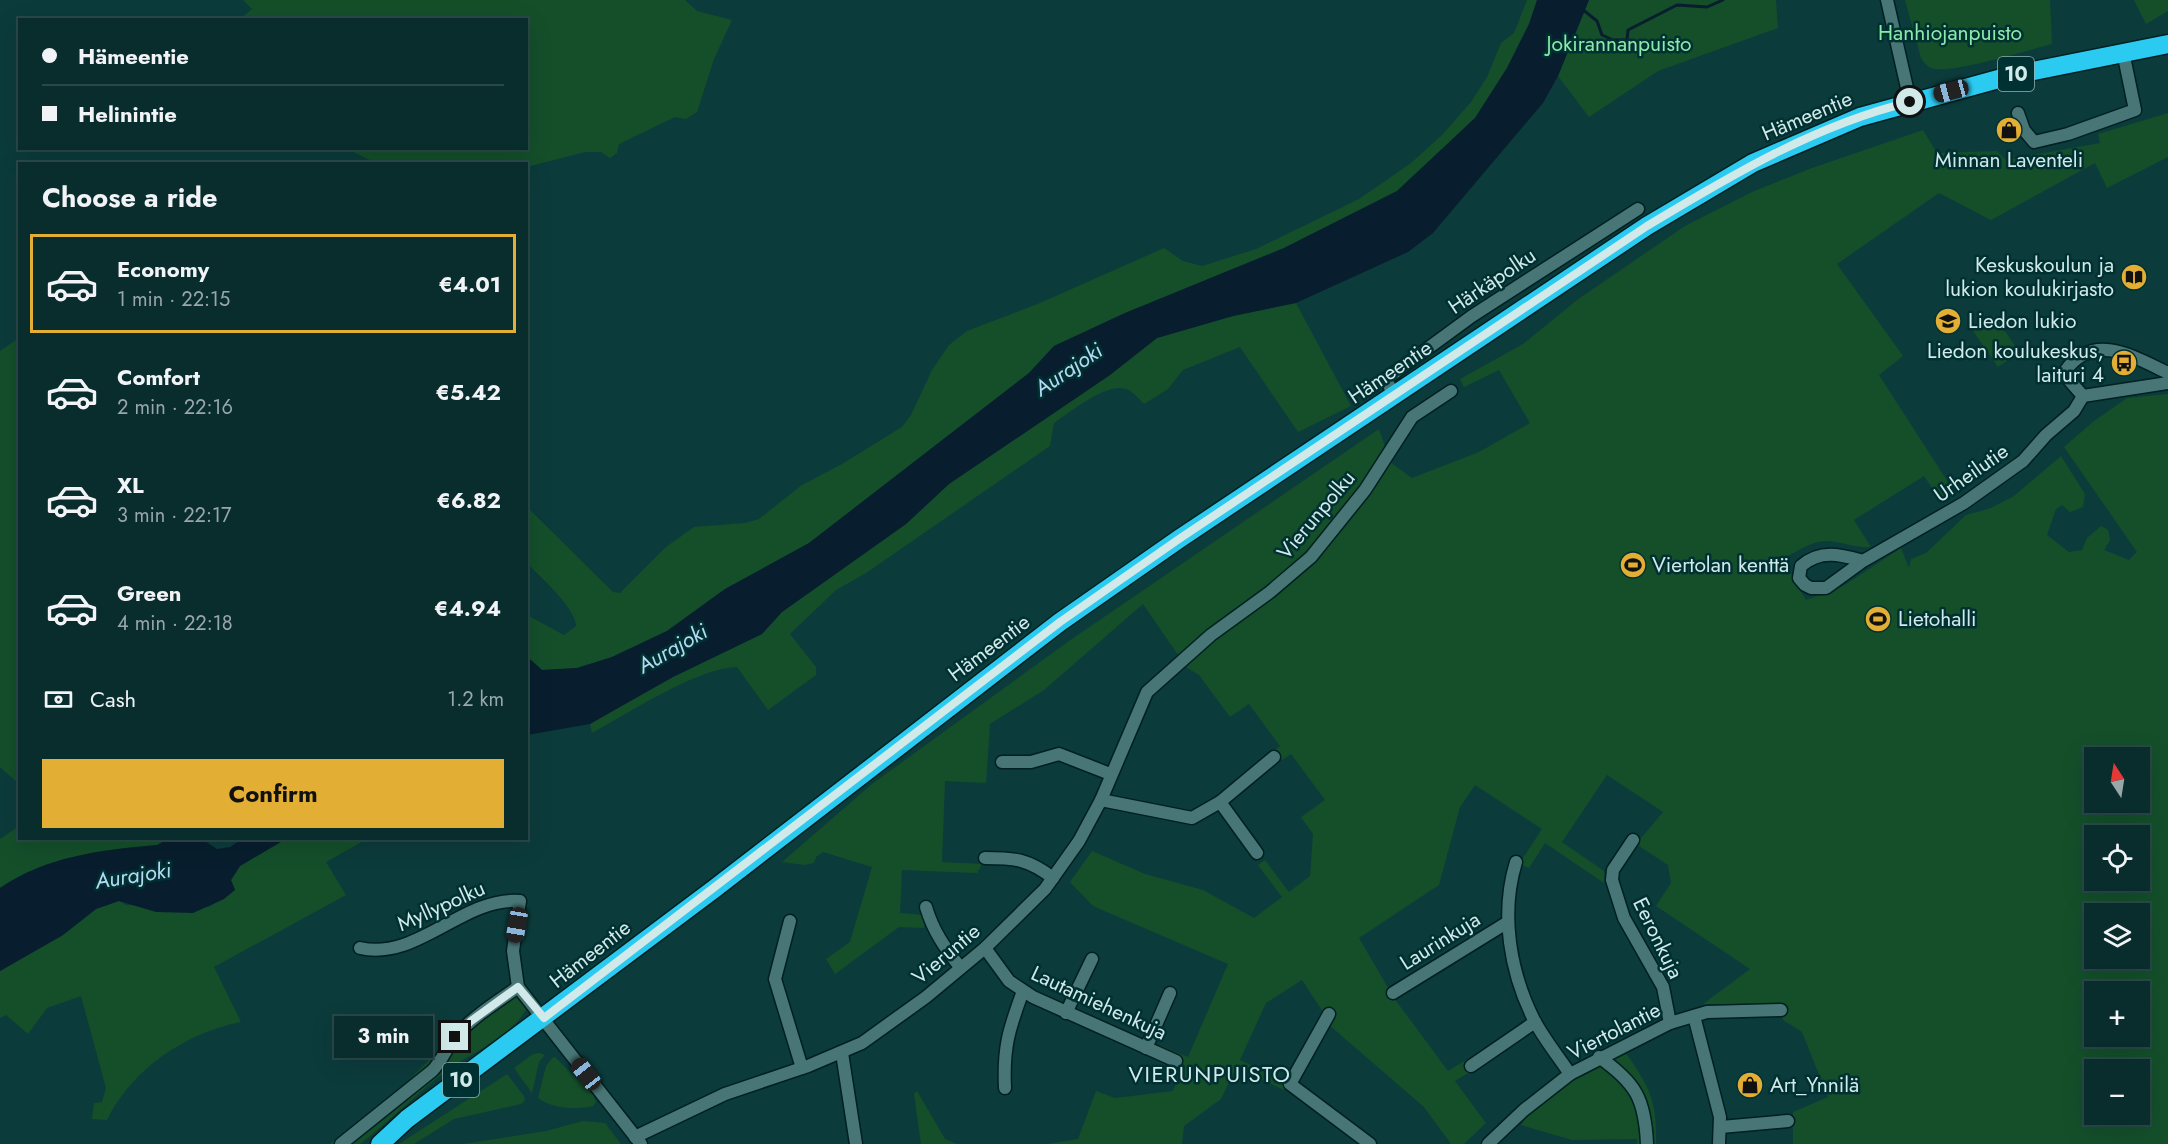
<!DOCTYPE html>
<html lang="en">
<head>
<meta charset="utf-8">
<style>
	body { margin:0; font-family:Jost,sans-serif; background:#173839; color:#f1f3f6; height:100vh; display:flex; flex-direction:column; font-size:22px; white-space:nowrap }
	* { box-sizing:border-box; margin:0 }
	p { font-size:20px; color:#99a7aa }
	.icon { flex:none; width:33px; height:33px; fill:none; stroke:currentColor; stroke-width:2; stroke-linecap:round; stroke-linejoin:round }
	.map { position:relative; flex:1; overflow:hidden }
	.details { position:absolute; left:18px; top:162px; width:510px; height:678px; display:flex; flex-direction:column; background:#092c2d; border-radius:0px; box-shadow:0 6px 24px #0002,0 0 0 2px #294849 }
	.details>* { flex:none }
	.guide { position:absolute; left:18px; top:18px; width:510px; height:132px; border-radius:0px; box-shadow:0 6px 24px #0002,0 0 0 2px #294849; display:grid; align-content:center; height:132px; padding:0 24px; background:#092c2d }
	.needle { width:39px; rotate:348deg }
	.controls { position:absolute; left:2084px; top:747px; display:grid; gap:12px }
	.controls a { display:grid; place-items:center; width:66px; height:66px; border-radius:0px; background:#092c2d; box-shadow:0 6px 24px #0002,0 0 0 2px #294849; font-size:30px }
	.end { position:absolute; width:27px; height:27px; margin:-14px; border:8px solid #d2e9e9; background:#111; box-shadow:0 0 0 3px #111 }
	.from { border-radius:50% }
	.bubble { position:absolute; height:42px; border-radius:0px; background:#092c2d; box-shadow:0 6px 24px #0002,0 0 0 2px #294849; font-size:20px; font-weight:700; line-height:42px; text-align:center }
	.car { position:absolute; width:18px; height:36px; margin:-18px -9px; border-radius:8px; box-shadow:0 0 4px 2px #0007; background:linear-gradient(#222 24%,#8ab4d8 0 40%,#222 0 76%,#8ab4d8 0 86%,#222 0) }
	.guide b { display:flex; align-items:center; gap:21px; height:57px; font-size:22px }
	.guide b+b { border-top:2px solid #294849 }
	.guide i { width:15px; height:15px; background:#f1f3f6 }
	ul { padding:0; list-style:none }
	li { display:flex; align-items:center; gap:18px; height:99px; margin:0 12px 9px; padding:0 12px; border:3px solid transparent; border-radius:0px }
	li div { flex:1 }
	li b { display:block; font-size:22px }
	li em { font-style:normal; font-weight:700 }
	li.current { border-color:#e2af34 }
	li>.icon { width:54px; height:54px; stroke-width:1.5 }
	h2 { padding:0 24px; font-size:27px; line-height:72px }
	.pay { display:flex; align-items:center; gap:15px; height:66px; padding:0 24px; font-size:22px }
	.pay p { margin-inline-start:auto }
	.action { display:flex; gap:12px; margin-top:auto; padding:12px 24px }
	.action a { flex:1; height:69px; border-radius:0px; background:#e2af34; color:#111; font-size:24px; font-weight:700; line-height:69px; text-align:center }
	.map>svg:first-child { display:block }
	.green { fill:#144f2a; fill-rule:evenodd }
	.water { fill:#081e2e }
	.lines { fill:none; stroke-linecap:round; stroke-linejoin:round }
	.stream { stroke:#081e2e; stroke-width:3 }
	.minor-casing { stroke:#002021; stroke-width:15 }
	.highway-casing { stroke:#002021; stroke-width:21 }
	.minor { stroke:#487575; stroke-width:12 }
	.highway { stroke:#2bcaf0; stroke-width:18 }
	.route { stroke:#d2e9e9; stroke-width:8 }
	.labels { text-anchor:middle; stroke-width:5; stroke-linejoin:round; paint-order:stroke }
	.shield { fill:#003132; stroke:#93b2b2; stroke-width:1.5 }
	.shield-label { font-size:20px; font-weight:bold; fill:#d2e9e9 }
	.park-label { font-size:21px; fill:#8ceca7; stroke:#003132 }
	.street-label { font-size:21px; fill:#d2e9e9; stroke:#003132 }
	.poi-label { font-size:21px; fill:#d2e9e9; stroke:#003132; text-anchor:start }
	.water-label { font-size:22px; font-style:italic; fill:#b6d9f5; stroke:#003132 }
	.neighbourhood-label { font-size:22px; letter-spacing:1.5px; fill:#d2e9e9; stroke:#003132 }
</style>
</head>
<body>
<div class="map">
<svg width="2168" height="1144" viewBox="0 0 2168 1144">
	<rect width="100%" height="100%" fill="#0c3b3c"/>
	<g class="green">
		<polygon points="243,0 685,0 697,11 732,20 714,59 697,112 686,119 675,117 619,144 617,153 610,158 601,152 585,152 527,167 526,164 376,163 347,149 526,148 526,20 240,19 252,9"/>
		<path d="M1527,0H1537L1529,24L1507,68L1475,118L1397,191L1284,248L1125,313L1054,346L1029,373L809,543L725,589L667,631L612,657L577,668L542,670L531,660L527,659V615L564,635L576,626C576,608 540,577 527,563V507L613,592L620,593L666,547L694,527L745,523L759,519L802,485L842,464L902,427L911,415L932,370L949,345L967,331L1040,303L1164,248L1183,261L1202,266L1256,249L1359,199L1411,163L1442,135L1471,102L1487,77L1501,43L1514,33Z"/>
		<polygon points="1589,0 1776,0 1778,28 1658,71 1589,117 1558,76"/>
		<path d="M1905,0H2050L2052,44C2029,50 1956,72 1936,69C1928,68 1925,64 1921,58Z"/>
		<polygon points="2134,0 2168,0 2168,11 2146,24"/>
		<path d="M2168,113V157L2107,188L2095,163L1991,220L1939,193L1837,264L1903,356L1879,375L1955,493L1942,502L1924,476L1854,520L1871,547C1853,549 1834,538 1818,542C1805,545 1793,554 1782,559L1806,600L1843,586L1901,548L1909,568L1911,559L1926,553L1966,515L1991,508L2014,496L2061,456L2085,494L2083,507L2070,512L2062,505L2056,509L2047,535L2069,552L2082,550L2087,538L2101,526L2108,530L2110,540L2104,550L2129,560L2137,552L2064,447L2094,421L2127,398L2168,394V1144H1793V1112L1828,1097L1802,1032L1783,1020L1782,1004H1703L1750,969L1656,906L1671,883L1668,865L1636,844L1663,812L1607,775L1562,842L1604,871V883L1545,843L1529,868L1519,864L1542,829L1475,785L1460,807L1439,885L1359,938L1394,998L1448,1071L1479,1052L1486,1062L1455,1081L1486,1123L1464,1144H1451L1424,1107L1328,1024L1313,1032L1323,1012L1302,980L1266,1003L1240,1060L1279,1078L1290,1075L1284,1090L1236,1068L1221,1099L1184,1126L1182,1144H1047L1078,1139L1096,1091L1115,1098L1173,1091L1184,1065L1156,1053L1159,1045L1188,1057L1228,964L1093,906L1070,882L1092,851L1145,874L1203,890L1254,918L1282,897L1258,865L1265,860L1289,892L1310,876L1313,834L1301,817L1325,800L1291,754L1282,760L1275,750L1280,746L1249,704L1230,717L1199,675L1187,668L1143,604L1044,690L990,724L986,783L945,781L942,862L982,864L977,873L902,870L900,913L925,915L924,928L899,927L835,974L826,959L850,942L872,867L823,852L816,857L814,863L804,865L782,862L872,784L1069,641L1379,429L1390,462L1412,478L1479,452L1530,423L1499,370L1464,387L1460,379L1523,344L1577,300L1685,226L1752,192L1812,168L1923,130L1937,153L1997,151L2006,160L2100,143L2098,134ZM2094,758H2139V802H2094ZM2094,836H2139V880H2094ZM2094,914H2139V958H2094ZM2094,992H2139V1036H2094ZM2094,1070H2139V1114H2094Z"/>
		<path d="M1296,303L1351,406L1298,432L1240,347L1183,370L1168,389L1144,404C1140,400 1135,394 1130,391C1111,378 1071,412 1054,423L1050,446L866,573L836,590L790,634L816,667V675L768,710L737,667C697,668 629,713 592,733L590,724L601,717L673,677L762,634L782,612L906,524L949,484L1110,375L1157,338L1233,316Z"/>
		<polygon points="1995,316 2019,352 1998,367 1973,331"/>
		<polygon points="19,338 19,784 0,767 0,351"/>
		<path d="M19,826L20,838L168,839L157,845C102,850 47,856 0,888V839Z"/>
		<path d="M286,839H367L326,862L346,895L214,967L241,1022C185,1033 132,1069 107,1120L92,1119L94,1103L102,1102L106,1088L81,996L47,1008L28,1034L6,1015L0,1018V971L63,935L96,909L119,901L126,905L209,907L235,890L231,880L240,866Z"/>
		<path d="M518,987L530,1002C516,1036 472,1051 445,1072C416,1094 390,1121 360,1144H330L392,1097L432,1057L443,1059L471,1021Z"/>
		<polygon points="540,1053 545,1055 539,1062 532,1093 514,1068 533,1054"/>
		<path d="M1626,1053C1650,1088 1657,1101 1656,1144H1637V1139L1572,1140L1521,1125C1533,1099 1598,1061 1626,1053Z"/>
		<path d="M555,1057L593,1095L596,1102L593,1106C572,1110 555,1109 538,1098L546,1066L552,1058Z"/>
		<polygon points="507,1074 524,1096 525,1100 521,1104 454,1119 414,1144 399,1144"/>
		<polygon points="917,1091 945,1139 957,1144 921,1144 914,1094"/>
		<polygon points="583,1121 605,1123 621,1144 463,1144 546,1131"/>
	</g>
	<g class="water">
		<polygon points="1537,0 1589,0 1558,76 1543,103 1433,233 1408,252 1296,303 1233,316 1157,338 1110,375 949,484 906,524 782,612 762,634 673,677 590,724 527,735 527,659 531,660 542,670 577,668 612,657 667,631 725,589 809,543 1029,373 1054,346 1125,313 1284,248 1397,191 1475,118 1507,68 1529,24"/>
		<path d="M168,839H202L217,849L230,847L242,839H286L240,866L231,880L235,890L224,899L193,913L156,912L119,901L96,909L63,935L0,971V888C47,856 101,850 157,845Z"/>
	</g>
	<g class="lines">
		<polyline class="stream" points="1582,9 1597,21 1602,35 1613,40 1627,40 1628,30 1677,5 1707,7 1723,0"/>
		<defs>
			<g id="minor">
				<polyline points="1887,0 1910,101"/>
				<polyline points="2018,113 2024,130 2034,142 2068,134 2135,110 2123,52"/>
				<polyline points="1394,396 1386,379 1472,316 1638,209"/>
				<path d="M2083,396L2069,380L2066,370C2094,331 2136,358 2168,373"/>
				<polyline points="2083,396 2168,383"/>
				<path d="M1863,561C1841,555 1821,549 1801,566L1799,578L1805,585L1811,588H1826L1863,561L1964,503L2023,461L2046,435L2074,411L2083,396"/>
				<polyline points="1002,762 1031,762 1059,754 1110,774"/>
				<polyline points="1101,800 1192,818 1220,802 1274,757"/>
				<polyline points="1220,802 1257,853"/>
				<polyline points="1633,840 1613,870 1612,880 1624,918 1663,987 1670,1023"/>
				<path d="M985,858C1015,858 1028,859 1053,878"/>
				<path d="M1516,862C1500,914 1510,972 1534,1020C1544,1039 1558,1056 1570,1074"/>
				<path d="M926,907C933,931 945,948 960,967"/>
				<polyline points="790,921 775,979 802,1068"/>
				<path d="M360,948C418,961 462,897 520,901L513,951L518,987L641,1144"/>
				<polyline points="985,948 1009,981 1033,997 1176,1061"/>
				<polyline points="1393,993 1508,922"/>
				<polyline points="1066,1013 1092,959"/>
				<polyline points="1329,1014 1290,1084 1370,1144"/>
				<polyline points="1694,1016 1720,1117 1719,1144"/>
				<polyline points="1146,1048 1170,993"/>
				<polyline points="842,1053 856,1144"/>
				<path d="M1599,1057C1636,1083 1645,1099 1647,1144"/>
				<polyline points="1471,1066 1535,1022"/>
				<path d="M1005,1088C1003,1047 1009,1029 1023,991"/>
				<polyline points="1721,1127 1788,1121"/>
				<polyline points="635,1137 725,1094 808,1066 862,1043 926,997 985,948 1045,889 1079,841 1101,800 1147,692 1211,635 1270,592 1311,557 1365,490 1412,417 1451,391"/>
				<path d="M341,1144L432,1071C443,1060 447,1045 457,1035C474,1016 497,1002 518,987"/>
				<polyline points="1488,1144 1524,1110 1570,1074 1670,1023 1707,1012 1781,1010"/>
			</g>
			<polyline id="highway" points="380,1144 407,1119 714,889 1060,622 1179,539 1647,226 1753,163 1860,117 2013,75 2168,44"/>
		</defs>
		<use href="#minor" class="minor-casing"/>
		<use href="#highway" class="highway-casing"/>
		<use href="#minor" class="minor"/>
		<use href="#highway" class="highway"/>
	</g>
	<g class="lines">
		<path class="route" d="M455,1037L471,1021L518,987L544,1018L1060,622L1179,539L1647,226C1730,176 1815,125 1910,102"/>
	</g>
	<defs>
		<symbol id="shop-disc" viewBox="-11 -11 22 22"><circle r="9.5" fill="#e2af34" stroke="#003132"/><path d="M-5-2.5h2.3a2.7 3.5 0 0 1 5.4 0H5L5.5 6h-11ZM-1.5-2.5h3a1.5 2.3 0 0 0-3 0Z" fill="#111"/></symbol>
		<symbol id="library-disc" viewBox="-11 -11 22 22"><circle r="9.5" fill="#e2af34" stroke="#003132"/><path d="M-6-4Q-3-5.5-.7-3.5V5Q-3 3-6 4ZM6-4Q3-5.5 .7-3.5V5Q3 3 6 4Z" fill="#111"/></symbol>
		<symbol id="school-disc" viewBox="-11 -11 22 22"><circle r="9.5" fill="#e2af34" stroke="#003132"/><path d="M0-5L7-2L0 1L-7-2ZM-4 1L0 2.5L4 1V4Q0 6-4 4Z" fill="#111"/></symbol>
		<symbol id="bus-disc" viewBox="-11 -11 22 22"><circle r="9.5" fill="#e2af34" stroke="#003132"/><path d="M-5-6H5V4H4V6H2V4H-2V6H-4V4H-5ZM-3.5-4V0h7V-4ZM-3.5 1.2v1.5H-2V1.2ZM2 1.2v1.5H3.5V1.2Z" fill="#111"/></symbol>
		<symbol id="stadium-disc" viewBox="-11 -11 22 22"><circle r="9.5" fill="#e2af34" stroke="#003132"/><path d="M0-5a6.5 5 0 1 0 0 10a6.5 5 0 1 0 0-10ZM-3.5-1.8h7v3.6h-7Z" fill="#111"/></symbol>
	</defs>
	<g fill-rule="evenodd">
		<use href="#shop-disc" x="1994" y="115" width="30" height="30"/>
		<use href="#library-disc" x="2119" y="262" width="30" height="30"/>
		<use href="#school-disc" x="1933" y="306" width="30" height="30"/>
		<use href="#bus-disc" x="2109" y="348" width="30" height="30"/>
		<use href="#stadium-disc" x="1618" y="550" width="30" height="30"/>
		<use href="#stadium-disc" x="1863" y="604" width="30" height="30"/>
		<use href="#shop-disc" x="1735" y="1070" width="30" height="30"/>
	</g>
	<g class="labels">
		<g class="shield">
			<rect x="1998" y="57" width="36" height="34" rx="4.5"/>
			<rect x="443" y="1063" width="36" height="34" rx="4.5"/>
		</g>
		<g class="shield-label">
			<text x="2016" y="81">10</text>
			<text x="461" y="1087">10</text>
		</g>
		<g class="park-label">
			<text x="1950" y="40">Hanhiojanpuisto</text>
			<text x="1619" y="51">Jokirannanpuisto</text>
		</g>
		<g class="street-label">
			<text transform="translate(1807 116) rotate(-23)" y="7">Hämeentie</text>
			<text transform="translate(1492 281) rotate(-34)" y="7">Härkäpolku</text>
			<text transform="translate(1390 372) rotate(-34)" y="7">Hämeentie</text>
			<text transform="translate(1971 473) rotate(-35)" y="7">Urheilutie</text>
			<text transform="translate(1316 515) rotate(-50)" y="7">Vierunpolku</text>
			<text transform="translate(989 648) rotate(-37)" y="7">Hämeentie</text>
			<text transform="translate(441 906) rotate(-24)" y="7">Myllypolku</text>
			<text transform="translate(1658 938) rotate(64)" y="7">Eeronkuja</text>
			<text transform="translate(1440 941) rotate(-32)" y="7">Laurinkuja</text>
			<text transform="translate(590 954) rotate(-38)" y="7">Hämeentie</text>
			<text transform="translate(946 954) rotate(-40)" y="7">Vieruntie</text>
			<text transform="translate(1099 1003) rotate(25)" y="7">Lautamiehenkuja</text>
			<text transform="translate(1614 1031) rotate(-27)" y="7">Viertolantie</text>
		</g>
		<g class="poi-label">
			<text x="2009" y="167" text-anchor="middle">Minnan Laventeli</text>
			<text x="2114" y="272" text-anchor="end">Keskuskoulun ja<tspan x="2114" dy="24">lukion koulukirjasto</tspan></text>
			<text x="1968" y="328">Liedon lukio</text>
			<text x="2104" y="358" text-anchor="end">Liedon koulukeskus,<tspan x="2104" dy="24">laituri 4</tspan></text>
			<text x="1652" y="572">Viertolan kenttä</text>
			<text x="1898" y="626">Lietohalli</text>
			<text x="1770" y="1092">Art_Ynnilä</text>
		</g>
		<g class="water-label">
			<text transform="translate(1068 369) rotate(-34)" y="8">Aurajoki</text>
			<text transform="translate(672 648) rotate(-30)" y="8">Aurajoki</text>
			<text transform="translate(133 875) rotate(-9)" y="8">Aurajoki</text>
		</g>
		<g class="neighbourhood-label">
			<text x="1210" y="1082">VIERUNPUISTO</text>
		</g>
	</g>
</svg>
<div class="controls">
<a><svg class="needle" viewBox="-14 -14 28 28"><path d="M0-13l5 13h-10z" fill="#e53935"/><path d="M0 13l5-13h-10z" fill="#99a7aa"/></svg></a>
<a><svg class="icon" aria-label="locate" viewBox="0 0 24 24"><circle cx="12" cy="12" r="6"/><path d="M12 2v4M12 18v4M2 12h4M18 12h4"/></svg></a>
<a><svg class="icon" aria-label="layers" viewBox="0 0 24 24"><path d="M12 4l9 5-9 5-9-5zM3 14l9 5 9-5"/></svg></a>
<a>+</a>
<a>−</a>
</div>
<i class="end from" style="left:1910px;top:102px"></i>
<i class="end" style="left:455px;top:1037px"></i>
<div class="bubble" style="left:334px;top:1016px;width:99px">3 min</div>
<i class="car" style="left:1951px;top:91px;rotate:255deg"></i>
<i class="car" style="left:517px;top:925px;rotate:190deg"></i>
<i class="car" style="left:586px;top:1074px;rotate:322deg"></i>
<div class="guide">
<b><i class="from"></i>Hämeentie</b>
<b><i></i>Helinintie</b>
</div>
<section class="details">
<h2>Choose a ride</h2>
<ul>
<li class="current"><svg class="icon" aria-label="car" viewBox="0 0 24 24"><path d="M5 17H2v-5l4-1 3-4h7l3 4 3 1v5h-3M9 17h6M6 11h13"/><circle cx="7" cy="17" r="2"/><circle cx="17" cy="17" r="2"/></svg><div><b>Economy</b><p>1 min · 22:15</p></div><em>€4.01</em></li>
<li><svg class="icon" aria-label="car" viewBox="0 0 24 24"><path d="M5 17H2v-5l4-1 3-4h7l3 4 3 1v5h-3M9 17h6M6 11h13"/><circle cx="7" cy="17" r="2"/><circle cx="17" cy="17" r="2"/></svg><div><b>Comfort</b><p>2 min · 22:16</p></div><em>€5.42</em></li>
<li><svg class="icon" aria-label="car" viewBox="0 0 24 24"><path d="M5 17H2v-5l4-1 3-4h7l3 4 3 1v5h-3M9 17h6M6 11h13"/><circle cx="7" cy="17" r="2"/><circle cx="17" cy="17" r="2"/></svg><div><b>XL</b><p>3 min · 22:17</p></div><em>€6.82</em></li>
<li><svg class="icon" aria-label="car" viewBox="0 0 24 24"><path d="M5 17H2v-5l4-1 3-4h7l3 4 3 1v5h-3M9 17h6M6 11h13"/><circle cx="7" cy="17" r="2"/><circle cx="17" cy="17" r="2"/></svg><div><b>Green</b><p>4 min · 22:18</p></div><em>€4.94</em></li>
</ul>
<div class="pay"><svg class="icon" aria-label="cash" viewBox="0 0 24 24"><path d="M3 7h18v10H3z"/><circle cx="12" cy="12" r="2"/></svg>Cash<p>1.2 km</p></div>
<div class="action"><a>Confirm</a></div>
</section>
</div>
</body>
</html>
